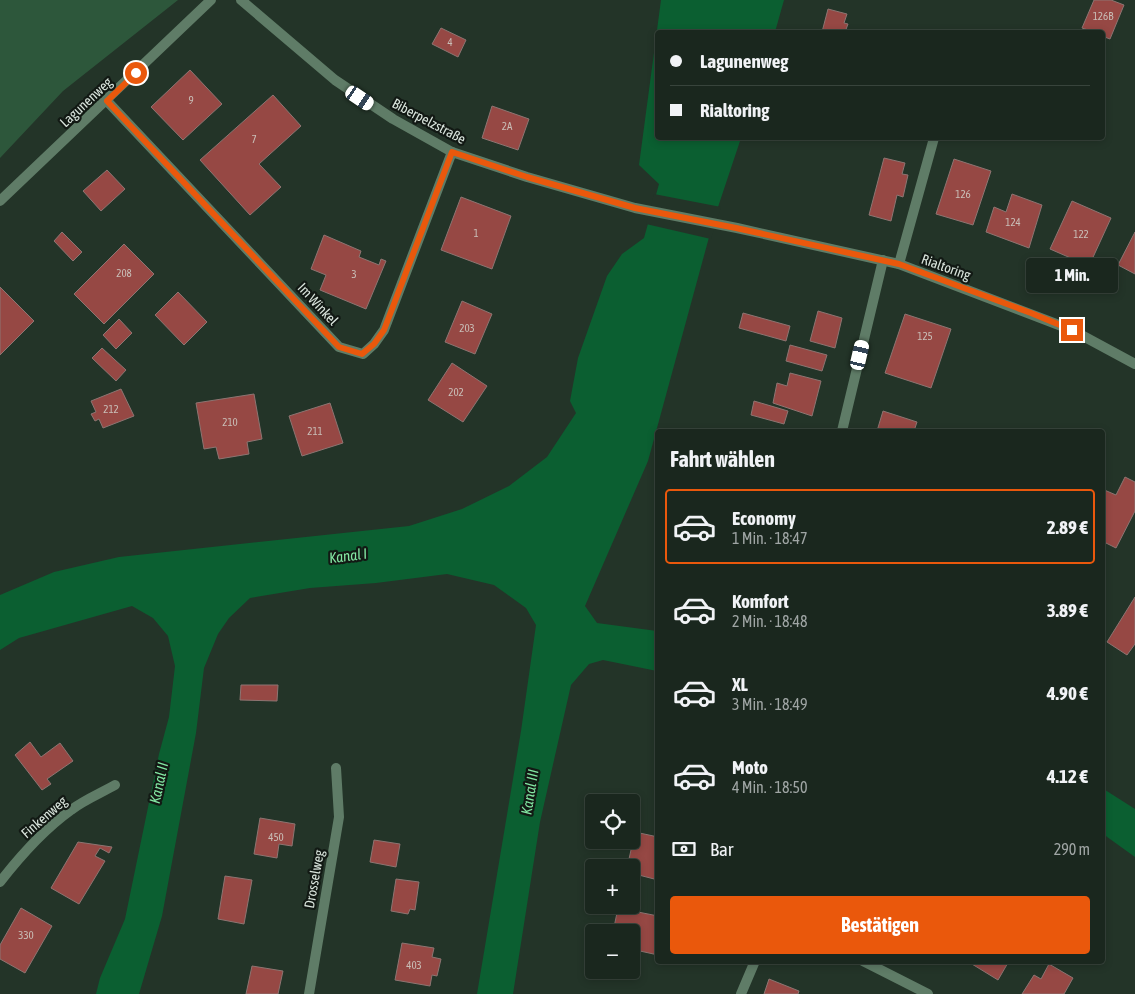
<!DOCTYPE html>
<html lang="de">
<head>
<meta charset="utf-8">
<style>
	body { margin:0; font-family:"Asap Condensed",sans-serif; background:#232f27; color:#f1f3f6; height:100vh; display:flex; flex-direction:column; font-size:19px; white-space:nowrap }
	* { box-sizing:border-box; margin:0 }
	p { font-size:16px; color:#9fa5a4 }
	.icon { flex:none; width:28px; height:28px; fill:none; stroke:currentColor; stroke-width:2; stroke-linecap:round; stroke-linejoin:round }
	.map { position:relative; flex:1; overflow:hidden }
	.side { position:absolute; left:655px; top:429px; width:450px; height:535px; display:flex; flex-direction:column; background:#1a271e; border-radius:5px; box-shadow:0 2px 8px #0003,0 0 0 1px #38443c }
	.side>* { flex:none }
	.guide { position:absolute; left:655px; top:30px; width:450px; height:110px; border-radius:5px; box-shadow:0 2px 8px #0003,0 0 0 1px #38443c; display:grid; align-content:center; height:110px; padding:0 15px; background:#1a271e }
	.fabs { position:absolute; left:585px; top:794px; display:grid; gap:10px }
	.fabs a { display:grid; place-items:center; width:55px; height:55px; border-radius:5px; background:#1a271e; box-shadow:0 2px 8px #0003,0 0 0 1px #38443c; font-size:25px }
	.end { position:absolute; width:22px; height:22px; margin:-11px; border:6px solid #ea580c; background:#fff; box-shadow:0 0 0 2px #fff }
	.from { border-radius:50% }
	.bubble { position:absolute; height:35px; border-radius:5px; background:#1a271e; box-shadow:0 2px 8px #0003,0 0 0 1px #38443c; font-size:16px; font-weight:700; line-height:35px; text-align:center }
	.car { position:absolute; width:15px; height:30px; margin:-15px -8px; border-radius:6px; box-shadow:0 0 4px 1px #0007; background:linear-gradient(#fff 24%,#345 0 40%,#fff 0 76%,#345 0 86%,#fff 0) }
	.guide b { display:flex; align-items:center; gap:18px; height:48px; font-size:19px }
	.guide b+b { border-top:1px solid #38443c }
	.guide i { width:12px; height:12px; background:#f1f3f6 }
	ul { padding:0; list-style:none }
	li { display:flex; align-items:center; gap:15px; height:75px; margin:0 10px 8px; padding:0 5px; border:2px solid transparent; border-radius:5px }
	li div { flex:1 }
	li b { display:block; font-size:19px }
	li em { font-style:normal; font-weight:700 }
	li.selected { border-color:#ea580c }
	li>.icon { width:45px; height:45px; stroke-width:1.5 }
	h2 { padding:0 15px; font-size:22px; line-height:60px }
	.pay { display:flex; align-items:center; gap:12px; height:55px; padding:0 15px; font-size:19px }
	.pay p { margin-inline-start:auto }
	.button { display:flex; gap:10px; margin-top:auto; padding:10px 15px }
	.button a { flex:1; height:58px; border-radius:5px; background:#ea580c; color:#fff; font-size:20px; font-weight:700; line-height:58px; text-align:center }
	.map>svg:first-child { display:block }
	.green { fill:#2d573b }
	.water { fill:#0b5f31 }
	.pier { fill:#233428 }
	.building { fill:#964844; stroke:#8d7572 }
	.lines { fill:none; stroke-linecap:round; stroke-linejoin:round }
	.lane { stroke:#5f7c67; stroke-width:10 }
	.street { stroke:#5f7c67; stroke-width:10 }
	.route { stroke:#ea580c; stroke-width:6 }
	.labels { text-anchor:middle; stroke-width:4.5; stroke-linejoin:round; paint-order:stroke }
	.number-label { font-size:11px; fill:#c9beb7 }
	.street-label { font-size:14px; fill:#dae5dd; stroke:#121914 }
	.water-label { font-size:15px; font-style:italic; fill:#83e7a3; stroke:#121914 }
</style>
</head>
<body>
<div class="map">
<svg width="1135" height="994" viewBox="0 0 1135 994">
	<rect width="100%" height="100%" fill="#233428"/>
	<polygon class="green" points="0,0 178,0 63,91 0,158"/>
	<g class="water">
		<polygon points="661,0 784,0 775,32 658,32 658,138 741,138 714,219 648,461 585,606 597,623 657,631 657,671 603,660 589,664 571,685 540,822 513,994 477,994 521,731 536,625 526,608 494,585 447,574 376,583 310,588 250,598 229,618 218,634 204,668 196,733 162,916 139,994 96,994 100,978 125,919 159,754 169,717 175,666 168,636 153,618 132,606 19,638 0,650 0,595 54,572 119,557 409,526 462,509 509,486 547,457 576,413 570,401 578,358 607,276 622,254 644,238 659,184 639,165"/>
		<polygon points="1102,788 1135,809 1135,857 1103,834"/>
	</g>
	<polygon class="pier" points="654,194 721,207 711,239 646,224"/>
	<g class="building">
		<polygon points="1094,0 1111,0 1124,5 1110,39 1102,36 1102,32 1094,32 1082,28"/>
		<polygon points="828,9 847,14 844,23 848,24 845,32 822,32"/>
		<polygon points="441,28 466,40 458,57 432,44"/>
		<polygon points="190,70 222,104 183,140 151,107"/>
		<polygon points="273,95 301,126 259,164 281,187 250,215 200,160"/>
		<polygon points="492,106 529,119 518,150 482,138"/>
		<polygon points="884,158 905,163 902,174 908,175 903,197 897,195 891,221 869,215"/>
		<polygon points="954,159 991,171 973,225 936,214"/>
		<polygon points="107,170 125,189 101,211 83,191"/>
		<polygon points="1012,194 1042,205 1029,248 986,232 994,207 1006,212"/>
		<polygon points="461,197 511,216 492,269 441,250"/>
		<polygon points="1072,201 1111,218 1089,266 1050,249"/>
		<polygon points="62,232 82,252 73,261 54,241"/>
		<polygon points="1135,232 1135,274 1118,265"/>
		<polygon points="324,235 361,251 359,257 379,265 381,259 386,261 366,309 320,290 326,275 311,269"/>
		<polygon points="124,244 154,274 104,324 74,294"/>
		<polygon points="0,287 34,321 0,355"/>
		<polygon points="178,292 207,322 184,345 155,315"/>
		<polygon points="462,301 492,314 475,354 445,342"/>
		<polygon points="818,311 842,318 835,348 810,341"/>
		<polygon points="743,313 790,326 786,341 739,328"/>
		<polygon points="905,314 951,329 931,388 885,373"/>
		<polygon points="119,319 132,333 116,349 103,335"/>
		<polygon points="790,345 827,355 822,371 786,361"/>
		<polygon points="102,348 126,370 116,381 92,358"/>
		<polygon points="452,363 487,386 463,422 428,400"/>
		<polygon points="790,373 821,381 812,416 773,403 777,383 787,386"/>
		<polygon points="121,389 134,416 103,428 99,419 95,421 91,414 96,412 91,401"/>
		<polygon points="254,394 262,439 247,442 249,454 219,459 216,447 204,449 196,403"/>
		<polygon points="754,401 788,411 784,424 751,415"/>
		<polygon points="330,403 343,443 302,456 289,416"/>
		<polygon points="883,411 917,422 914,431 877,431"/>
		<polygon points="1125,477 1135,482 1135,511 1116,548 1102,541 1102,489 1116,495"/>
		<polygon points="1135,597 1135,644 1127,655 1107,642"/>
		<polygon points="241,685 278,685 277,701 240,700"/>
		<polygon points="30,742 41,757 60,743 73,761 47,779 51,784 42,790 15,755"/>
		<polygon points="260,818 295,824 292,846 279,844 277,858 254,854"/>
		<polygon points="635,832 658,837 658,880 631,873 631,868 627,868"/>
		<polygon points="374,840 400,844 396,867 370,862"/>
		<polygon points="78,842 112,847 109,853 100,848 95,856 105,861 79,904 51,888"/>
		<polygon points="225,876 252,880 244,924 218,919"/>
		<polygon points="396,879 419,882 415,910 410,909 408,914 391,911"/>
		<polygon points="21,908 52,926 25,973 0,959 0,945"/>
		<polygon points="618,908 658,916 658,955 631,949 631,932 613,932"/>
		<polygon points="402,943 434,948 432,957 441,959 437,976 432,975 430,986 395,980"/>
		<polygon points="967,961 1009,961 998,980"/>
		<polygon points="1049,964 1073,978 1064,994 1022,994 1034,975 1041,979"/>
		<polygon points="252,966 283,971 278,994 246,994"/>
		<polygon points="769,979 799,991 798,994 764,994"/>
	</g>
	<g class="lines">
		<polyline class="lane" points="899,264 934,138"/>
		<g class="street">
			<polyline points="241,0 335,80 393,119 452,152 527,177 635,208 737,228 899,264 1072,330 1135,364"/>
			<polyline points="107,101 339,347 363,354 374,344 384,330 452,152"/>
			<polyline points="0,201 211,0"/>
			<polyline points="842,431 883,260"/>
			<path d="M0,882C21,855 43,830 71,810C84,800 101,793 115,785"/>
			<polyline points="863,961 928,994"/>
			<polyline points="309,994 339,817 336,768"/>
			<polyline points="741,994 755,961"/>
		</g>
	</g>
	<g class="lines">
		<polyline class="route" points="136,73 107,101 339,347 362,354 374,344 384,330 452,152 527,177 635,208 736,228 899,264 1031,313 1072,330"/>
	</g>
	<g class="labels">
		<g class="number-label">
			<text x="1103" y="20">126B</text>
			<text x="450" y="46">4</text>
			<text x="191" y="104">9</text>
			<text x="507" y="130">2A</text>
			<text x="254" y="143">7</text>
			<text x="963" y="198">126</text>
			<text x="1013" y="226">124</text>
			<text x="476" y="237">1</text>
			<text x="1081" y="238">122</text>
			<text x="124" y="277">208</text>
			<text x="354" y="278">3</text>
			<text x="467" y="332">203</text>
			<text x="925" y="340">125</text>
			<text x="456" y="396">202</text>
			<text x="111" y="413">212</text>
			<text x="230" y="426">210</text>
			<text x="315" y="435">211</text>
			<text x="276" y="841">450</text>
			<text x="26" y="939">330</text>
			<text x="414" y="969">403</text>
		</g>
		<g class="street-label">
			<text transform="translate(86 102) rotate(-43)" y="5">Lagunenweg</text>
			<text transform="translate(429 121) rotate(28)" y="5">Biberpelzstraße</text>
			<text transform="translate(946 267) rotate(20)" y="5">Rialtoring</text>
			<text transform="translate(318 304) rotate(47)" y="5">Im Winkel</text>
			<text transform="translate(44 817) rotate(-41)" y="5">Finkenweg</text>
			<text transform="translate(314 879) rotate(-80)" y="5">Drosselweg</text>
		</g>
		<g class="water-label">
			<text transform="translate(348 556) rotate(-7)" y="5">Kanal I</text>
			<text transform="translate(159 783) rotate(-78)" y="5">Kanal II</text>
			<text transform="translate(530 792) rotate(-81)" y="5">Kanal III</text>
		</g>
	</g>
</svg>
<div class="fabs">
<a><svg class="icon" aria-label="locate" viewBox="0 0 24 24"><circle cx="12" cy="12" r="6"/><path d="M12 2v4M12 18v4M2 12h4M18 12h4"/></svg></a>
<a>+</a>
<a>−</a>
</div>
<i class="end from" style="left:136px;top:73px"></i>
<i class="end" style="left:1072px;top:330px"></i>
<div class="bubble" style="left:1026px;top:258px;width:92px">1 Min.</div>
<i class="car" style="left:360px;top:98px;rotate:124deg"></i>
<i class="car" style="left:860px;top:355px;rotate:13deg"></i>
<div class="guide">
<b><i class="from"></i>Lagunenweg</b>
<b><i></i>Rialtoring</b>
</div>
<section class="side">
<h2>Fahrt wählen</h2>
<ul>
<li class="selected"><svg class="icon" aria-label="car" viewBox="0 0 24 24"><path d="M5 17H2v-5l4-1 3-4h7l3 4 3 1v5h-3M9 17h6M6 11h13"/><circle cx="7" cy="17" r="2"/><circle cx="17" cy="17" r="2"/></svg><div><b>Economy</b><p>1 Min. · 18:47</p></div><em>2.89 €</em></li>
<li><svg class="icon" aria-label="car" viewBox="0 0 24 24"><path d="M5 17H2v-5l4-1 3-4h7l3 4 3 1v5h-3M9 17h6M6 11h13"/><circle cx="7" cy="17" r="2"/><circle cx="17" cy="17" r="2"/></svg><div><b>Komfort</b><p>2 Min. · 18:48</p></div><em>3.89 €</em></li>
<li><svg class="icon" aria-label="car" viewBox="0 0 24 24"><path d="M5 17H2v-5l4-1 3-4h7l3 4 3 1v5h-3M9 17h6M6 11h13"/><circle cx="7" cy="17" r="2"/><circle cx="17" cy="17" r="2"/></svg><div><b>XL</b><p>3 Min. · 18:49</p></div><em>4.90 €</em></li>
<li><svg class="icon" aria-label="car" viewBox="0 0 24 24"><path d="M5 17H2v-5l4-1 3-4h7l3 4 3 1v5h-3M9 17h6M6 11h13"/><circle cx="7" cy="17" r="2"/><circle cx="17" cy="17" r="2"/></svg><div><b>Moto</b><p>4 Min. · 18:50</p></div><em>4.12 €</em></li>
</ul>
<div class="pay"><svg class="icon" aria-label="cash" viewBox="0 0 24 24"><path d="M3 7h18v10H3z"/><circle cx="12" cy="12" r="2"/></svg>Bar<p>290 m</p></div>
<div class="button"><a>Bestätigen</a></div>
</section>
</div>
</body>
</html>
